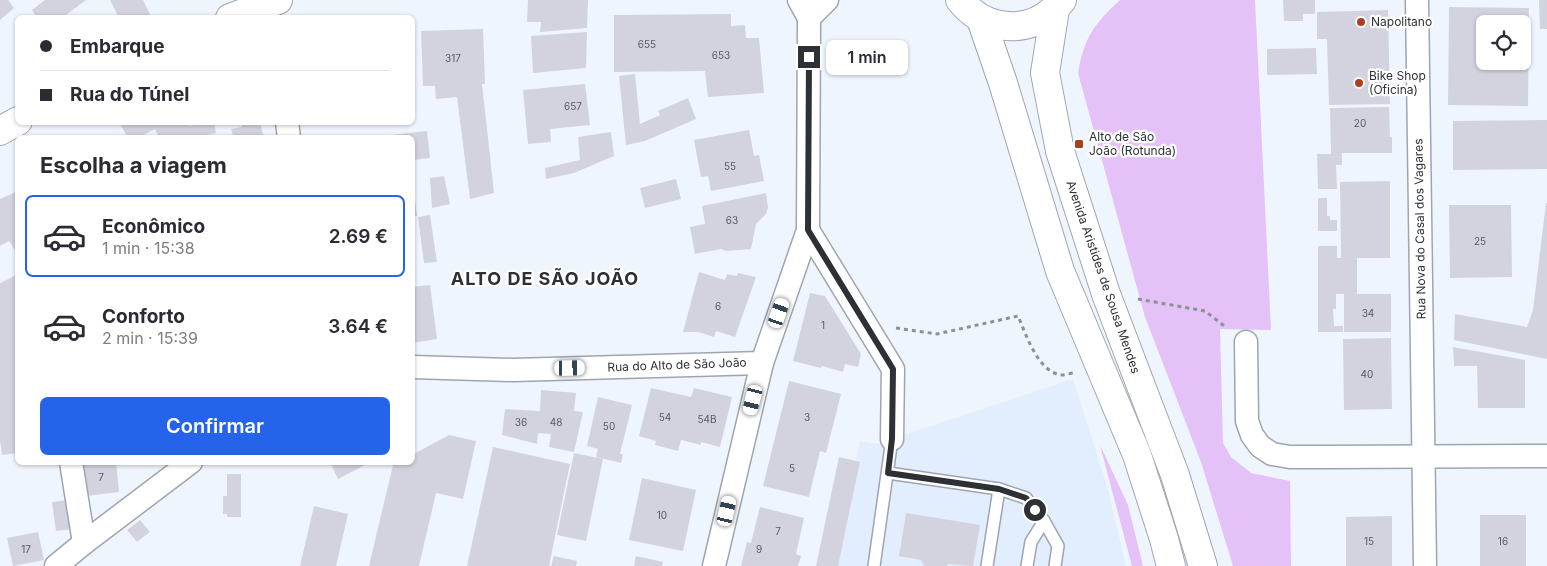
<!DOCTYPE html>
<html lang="pt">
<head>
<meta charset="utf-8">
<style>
	body { margin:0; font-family:Inter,sans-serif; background:#f7f7f7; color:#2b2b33; height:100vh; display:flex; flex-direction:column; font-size:19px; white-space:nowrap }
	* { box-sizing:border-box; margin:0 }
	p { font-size:16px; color:#7c7c81 }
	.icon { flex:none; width:28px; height:28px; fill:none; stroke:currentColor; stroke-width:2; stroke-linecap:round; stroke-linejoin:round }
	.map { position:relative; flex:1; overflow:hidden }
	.sheet { position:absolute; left:15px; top:135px; width:400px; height:330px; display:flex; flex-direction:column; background:#fff; border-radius:8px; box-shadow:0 1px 4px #0004 }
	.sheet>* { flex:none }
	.hud { position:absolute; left:15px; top:15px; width:400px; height:110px; border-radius:8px; box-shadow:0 1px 4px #0004; display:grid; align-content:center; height:110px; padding:0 25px; background:#fff }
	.controls { position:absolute; left:1476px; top:15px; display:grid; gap:10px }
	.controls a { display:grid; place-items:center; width:55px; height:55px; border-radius:8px; background:#fff; box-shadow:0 1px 4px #0004; font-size:25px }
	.end { position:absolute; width:22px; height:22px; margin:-11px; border:6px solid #2d3034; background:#fff; box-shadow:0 0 0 2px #fff }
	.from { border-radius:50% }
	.bubble { position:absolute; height:35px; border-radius:8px; background:#fff; box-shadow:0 1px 4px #0004; font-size:16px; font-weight:600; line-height:35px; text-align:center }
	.car { position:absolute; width:15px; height:30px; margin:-15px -8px; border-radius:6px; box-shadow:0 0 4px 1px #0007; background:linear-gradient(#fff 24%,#345 0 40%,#fff 0 76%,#345 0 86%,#fff 0) }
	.hud b { display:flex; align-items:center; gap:18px; height:48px; font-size:19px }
	.hud b+b { border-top:1px solid #e1e1e2 }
	.hud i { width:12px; height:12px; background:#2b2b33 }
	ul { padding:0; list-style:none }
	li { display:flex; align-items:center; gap:15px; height:82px; margin:0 10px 8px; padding:0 15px; border:2px solid transparent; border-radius:8px }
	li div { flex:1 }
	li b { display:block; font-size:19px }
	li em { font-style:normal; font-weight:600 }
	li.selected { border-color:#2563eb }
	li>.icon { width:45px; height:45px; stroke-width:1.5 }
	h2 { padding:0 25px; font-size:22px; line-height:60px }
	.action { display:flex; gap:10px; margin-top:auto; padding:10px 25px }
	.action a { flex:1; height:58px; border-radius:8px; background:#2563eb; color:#fff; font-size:20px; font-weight:600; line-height:58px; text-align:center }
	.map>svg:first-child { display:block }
	.built { fill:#e2edfe }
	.green { fill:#e4c1f7 }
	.building { fill:#d3d3df; fill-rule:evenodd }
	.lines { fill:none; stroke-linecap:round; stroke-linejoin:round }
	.lane-casing { stroke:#9fa5af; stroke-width:14 }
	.street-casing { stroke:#9fa5af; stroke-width:25 }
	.secondary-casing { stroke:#9fa5af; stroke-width:30 }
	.primary-casing { stroke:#9fa5af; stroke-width:30 }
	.path { stroke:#8d9197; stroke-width:3; stroke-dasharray:4 4; stroke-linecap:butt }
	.lane { stroke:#fff; stroke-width:11 }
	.street { stroke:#fff; stroke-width:22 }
	.secondary { stroke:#fff; stroke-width:28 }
	.primary { stroke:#fff; stroke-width:28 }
	.route { stroke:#2d3034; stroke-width:6 }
	.poi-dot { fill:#a94120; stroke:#fff; stroke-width:2 }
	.labels { text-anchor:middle; stroke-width:4.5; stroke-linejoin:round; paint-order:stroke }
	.number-label { font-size:10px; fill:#56595f }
	.poi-label { font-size:12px; fill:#2d3034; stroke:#fff; text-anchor:start }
	.street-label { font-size:12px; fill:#2d3034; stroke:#fff }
	.district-label { font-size:18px; font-weight:bold; letter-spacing:1px; fill:#2d3034; stroke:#fff }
</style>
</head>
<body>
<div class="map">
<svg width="1547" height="566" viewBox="0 0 1547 566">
	<rect width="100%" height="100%" fill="#eff5fd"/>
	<polygon class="built" points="1073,379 1107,486 1126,566 832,566 860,441 876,444"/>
	<g class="green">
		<path d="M1120,0H1255L1271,330L1220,329L1223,443L1231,457L1251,473L1290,481L1291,566H1233L1201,462L1145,317L1078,73C1084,38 1094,24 1120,0Z"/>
		<polygon points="1100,445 1128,505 1143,566 1132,566"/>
	</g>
	<g class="building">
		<polygon points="0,0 8,0 14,8 0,20"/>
		<polygon points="45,0 86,0 62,18 37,18 32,10"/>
		<polygon points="110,0 143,0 152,18 119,18"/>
		<polygon points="528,0 588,0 587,28 540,32 541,22 527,22"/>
		<polygon points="1283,0 1315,0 1315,14 1303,14 1303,21 1284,21"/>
		<polygon points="1539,0 1547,0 1547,29 1540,29"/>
		<path d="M1449,7L1529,8L1528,106L1448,105ZM1485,24H1522V61H1485Z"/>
		<polygon points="1388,10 1390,104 1329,105 1327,39 1317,39 1317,12"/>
		<polygon points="731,14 731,26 745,25 746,38 759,38 764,93 708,97 705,71 614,72 614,15"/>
		<polygon points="483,29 485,84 482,84 494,193 470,199 457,97 436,99 435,86 423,86 421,31"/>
		<polygon points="587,32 586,68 533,73 531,36"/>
		<polygon points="1316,48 1317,74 1267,75 1267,49"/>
		<polygon points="635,74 640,124 660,115 658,111 688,98 696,119 645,141 626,145 619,76"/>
		<polygon points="585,84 590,125 550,129 551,142 528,144 523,90"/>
		<polygon points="1389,107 1390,137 1392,137 1392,153 1342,153 1342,165 1336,165 1337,189 1318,189 1317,154 1331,154 1330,108"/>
		<polygon points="1547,120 1547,169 1453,170 1453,121"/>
		<polygon points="119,122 189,122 190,126 204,122 214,122 216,133 193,138 159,138 155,129 138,138 128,138"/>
		<polygon points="240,122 260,122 264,138 234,138 231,129 242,127"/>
		<polygon points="749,130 754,156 759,155 764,181 711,191 708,176 701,177 694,140"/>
		<polygon points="427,131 430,158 412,160 412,138 383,138 383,136"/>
		<polygon points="611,132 614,156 574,173 546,179 545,168 580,160 578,137"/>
		<polygon points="444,176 450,204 432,208 430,178"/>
		<polygon points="676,179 681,199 645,208 640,188"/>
		<polygon points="1390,181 1390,258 1357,258 1357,294 1391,294 1391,332 1344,332 1344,294 1336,294 1336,309 1333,309 1334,326 1343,326 1343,332 1318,332 1318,246 1337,246 1337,258 1341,258 1340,182"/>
		<polygon points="18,191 18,249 15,250 9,241 0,246 0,199"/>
		<polygon points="412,192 414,192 417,216 412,216"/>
		<polygon points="766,193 768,208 766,214 756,224 751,249 726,251 721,249 695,254 690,227 705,224 702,206"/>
		<polygon points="1318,198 1327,198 1327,216 1330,216 1330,220 1337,220 1337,231 1318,231"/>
		<polygon points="1546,203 1547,203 1547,359 1454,340 1455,314 1527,327 1533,310"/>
		<polygon points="1449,205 1511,205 1512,277 1450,278"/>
		<polygon points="430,215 437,262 424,263 418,217"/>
		<polygon points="699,272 725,280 727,274 737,276 738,273 756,277 735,337 716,331 714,337 698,332 683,332"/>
		<polygon points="18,274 18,329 16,329 18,453 2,455 0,440 0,283"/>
		<polygon points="430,285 437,339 412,343 412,287"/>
		<polygon points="810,293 825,296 861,354 858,367 845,364 843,372 822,366 821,368 793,361"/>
		<polygon points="1391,338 1392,409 1344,410 1343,339"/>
		<polygon points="1453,347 1525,360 1525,408 1478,408 1477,366 1454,366"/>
		<polygon points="789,381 841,394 826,453 820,451 809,497 763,486"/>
		<polygon points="651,388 691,397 694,388 732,397 720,447 701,442 701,445 681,440 678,451 655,445 656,441 639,436"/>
		<polygon points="541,390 576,393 574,411 583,412 574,452 549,447 551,434 538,433 537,444 502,435 505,409 540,411"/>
		<polygon points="598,397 632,405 620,454 623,454 621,463 596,457 598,449 587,446"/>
		<polygon points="449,435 476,441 463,499 436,493 419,566 369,566 393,465 398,462 412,462 412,455"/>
		<polygon points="493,447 570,464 549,566 467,566"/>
		<polygon points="574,453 603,459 586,541 557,535"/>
		<polygon points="839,457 860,462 848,518 838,566 816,566"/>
		<polygon points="83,462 116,462 119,492 86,496"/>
		<polygon points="330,462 371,462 338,479"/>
		<polygon points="227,474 241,474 241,517 227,517 227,514 223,514 223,496 227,496"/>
		<polygon points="642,478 696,490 683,551 629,540"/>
		<polygon points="70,500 74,529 56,531 52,502"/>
		<polygon points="314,506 348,514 336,566 300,566"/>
		<polygon points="760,507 804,518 796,554 801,556 798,566 741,566 747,542 751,543"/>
		<polygon points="906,513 980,525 973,566 948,564 947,566 924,566 921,560 899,556"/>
		<rect x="1480" y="515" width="46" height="51"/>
		<polygon points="1392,516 1392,566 1346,566 1346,517"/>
		<polygon points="140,520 150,532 137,542 127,530"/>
		<polygon points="38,532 44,560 13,566 7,538"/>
		<polygon points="554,556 577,561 576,566 551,566"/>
		<polygon points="636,556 663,562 662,566 634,566"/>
	</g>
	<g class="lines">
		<defs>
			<g id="lane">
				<polyline points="888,473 999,489 1026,498 1044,521 1058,546 1055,566"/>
				<polyline points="874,566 892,439"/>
				<polyline points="987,566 999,489"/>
				<polyline points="1027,566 1031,542 1044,521"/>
			</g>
			<g id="street">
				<polyline points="799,0 809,18"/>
				<polyline points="1417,0 1425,566"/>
				<polyline points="809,18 827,0"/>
				<polyline points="287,122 289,138"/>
				<polyline points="808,230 893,369 892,439"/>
				<polyline points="1246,342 1247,421 1252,435 1260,446 1272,454 1290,457 1329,457 1547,456"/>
				<polyline points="412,367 513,370 762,363"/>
				<polyline points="71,462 84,543"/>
				<polyline points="56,566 84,543 191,462"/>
				<polyline points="714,566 762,363 808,230 809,18"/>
			</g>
			<g id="secondary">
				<polyline points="230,18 278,0"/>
				<polyline points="0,131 18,121"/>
			</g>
			<g id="primary">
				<path d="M960,0C987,34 1035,36 1062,0"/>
				<polyline points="1055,9 1045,73 1060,151 1106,294 1175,475 1203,566"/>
				<polyline points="981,19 1003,83 1060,271 1137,455 1164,539 1171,566"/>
			</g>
		</defs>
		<use href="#lane" class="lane-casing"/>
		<use href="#street" class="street-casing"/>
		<use href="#secondary" class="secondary-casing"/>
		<use href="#primary" class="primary-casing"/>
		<g class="path">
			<polyline points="1138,299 1205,311 1227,328"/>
			<path d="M896,328L937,334L1018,316C1026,334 1038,373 1062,375C1066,375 1071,373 1074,373"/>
		</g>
		<use href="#lane" class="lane"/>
		<use href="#street" class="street"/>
		<use href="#secondary" class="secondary"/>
		<use href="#primary" class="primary"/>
	</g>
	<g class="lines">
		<polyline class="route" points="809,57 808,230 893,369 892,439 888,473 999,489 1026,498 1035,510"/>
	</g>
	<g class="poi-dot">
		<circle cx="1361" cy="22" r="5"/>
		<circle cx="1359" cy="83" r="5"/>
		<rect x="1074" y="139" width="10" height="10" rx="2.5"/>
	</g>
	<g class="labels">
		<g class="number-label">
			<text x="647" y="48">655</text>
			<text x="721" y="59">653</text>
			<text x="453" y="62">317</text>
			<text x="573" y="110">657</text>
			<text x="1360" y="127">20</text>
			<text x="730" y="170">55</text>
			<text x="732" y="224">63</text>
			<text x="1480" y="245">25</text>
			<text x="718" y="310">6</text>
			<text x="1368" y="317">34</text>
			<text x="823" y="329">1</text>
			<text x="1367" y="378">40</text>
			<text x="665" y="421">54</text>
			<text x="807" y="421">3</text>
			<text x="707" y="423">54B</text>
			<text x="521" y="426">36</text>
			<text x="556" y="426">48</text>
			<text x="609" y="430">50</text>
			<text x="792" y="472">5</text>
			<text x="101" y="481">7</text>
			<text x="662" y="519">10</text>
			<text x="778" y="535">7</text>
			<text x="1369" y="545">15</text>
			<text x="1503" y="545">16</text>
			<text x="26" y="553">17</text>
			<text x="759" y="553">9</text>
		</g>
		<g class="poi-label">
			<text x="1371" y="26">Napolitano</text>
			<text x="1369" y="80">Bike Shop<tspan x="1369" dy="14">(Oficina)</tspan></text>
			<text x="1089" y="141">Alto de São<tspan x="1089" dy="14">João (Rotunda)</tspan></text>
		</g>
		<g class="street-label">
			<text transform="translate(1420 229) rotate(-91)" y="4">Rua Nova do Casal dos Vagares</text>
			<text transform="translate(1103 277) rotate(71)" y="4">Avenida Aristides de Sousa Mendes</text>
			<text transform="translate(677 365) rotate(-2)" y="4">Rua do Alto de São João</text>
		</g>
		<g class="district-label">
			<text x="545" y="285">ALTO DE SÃO JOÃO</text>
		</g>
	</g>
</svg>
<div class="controls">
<a><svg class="icon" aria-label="locate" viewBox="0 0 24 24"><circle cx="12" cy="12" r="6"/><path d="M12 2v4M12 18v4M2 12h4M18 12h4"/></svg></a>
</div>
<i class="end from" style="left:1035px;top:510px"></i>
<i class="end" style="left:809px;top:57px"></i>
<div class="bubble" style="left:826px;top:40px;width:82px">1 min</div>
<i class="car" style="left:779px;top:313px;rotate:19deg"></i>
<i class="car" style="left:570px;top:368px;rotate:89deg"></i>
<i class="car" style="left:753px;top:400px;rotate:194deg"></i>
<i class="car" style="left:727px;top:511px;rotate:13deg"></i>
<div class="hud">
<b><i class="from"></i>Embarque</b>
<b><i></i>Rua do Túnel</b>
</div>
<section class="sheet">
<h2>Escolha a viagem</h2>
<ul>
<li class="selected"><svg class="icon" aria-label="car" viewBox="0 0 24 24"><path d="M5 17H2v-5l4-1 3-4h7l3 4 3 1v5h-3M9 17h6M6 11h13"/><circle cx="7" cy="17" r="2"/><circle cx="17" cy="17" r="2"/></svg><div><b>Econômico</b><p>1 min · 15:38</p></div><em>2.69 €</em></li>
<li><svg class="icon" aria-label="car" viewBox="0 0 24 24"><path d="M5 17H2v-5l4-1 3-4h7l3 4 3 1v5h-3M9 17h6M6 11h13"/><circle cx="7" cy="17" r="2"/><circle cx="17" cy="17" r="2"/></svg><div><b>Conforto</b><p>2 min · 15:39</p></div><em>3.64 €</em></li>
</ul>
<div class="action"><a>Confirmar</a></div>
</section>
</div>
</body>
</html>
